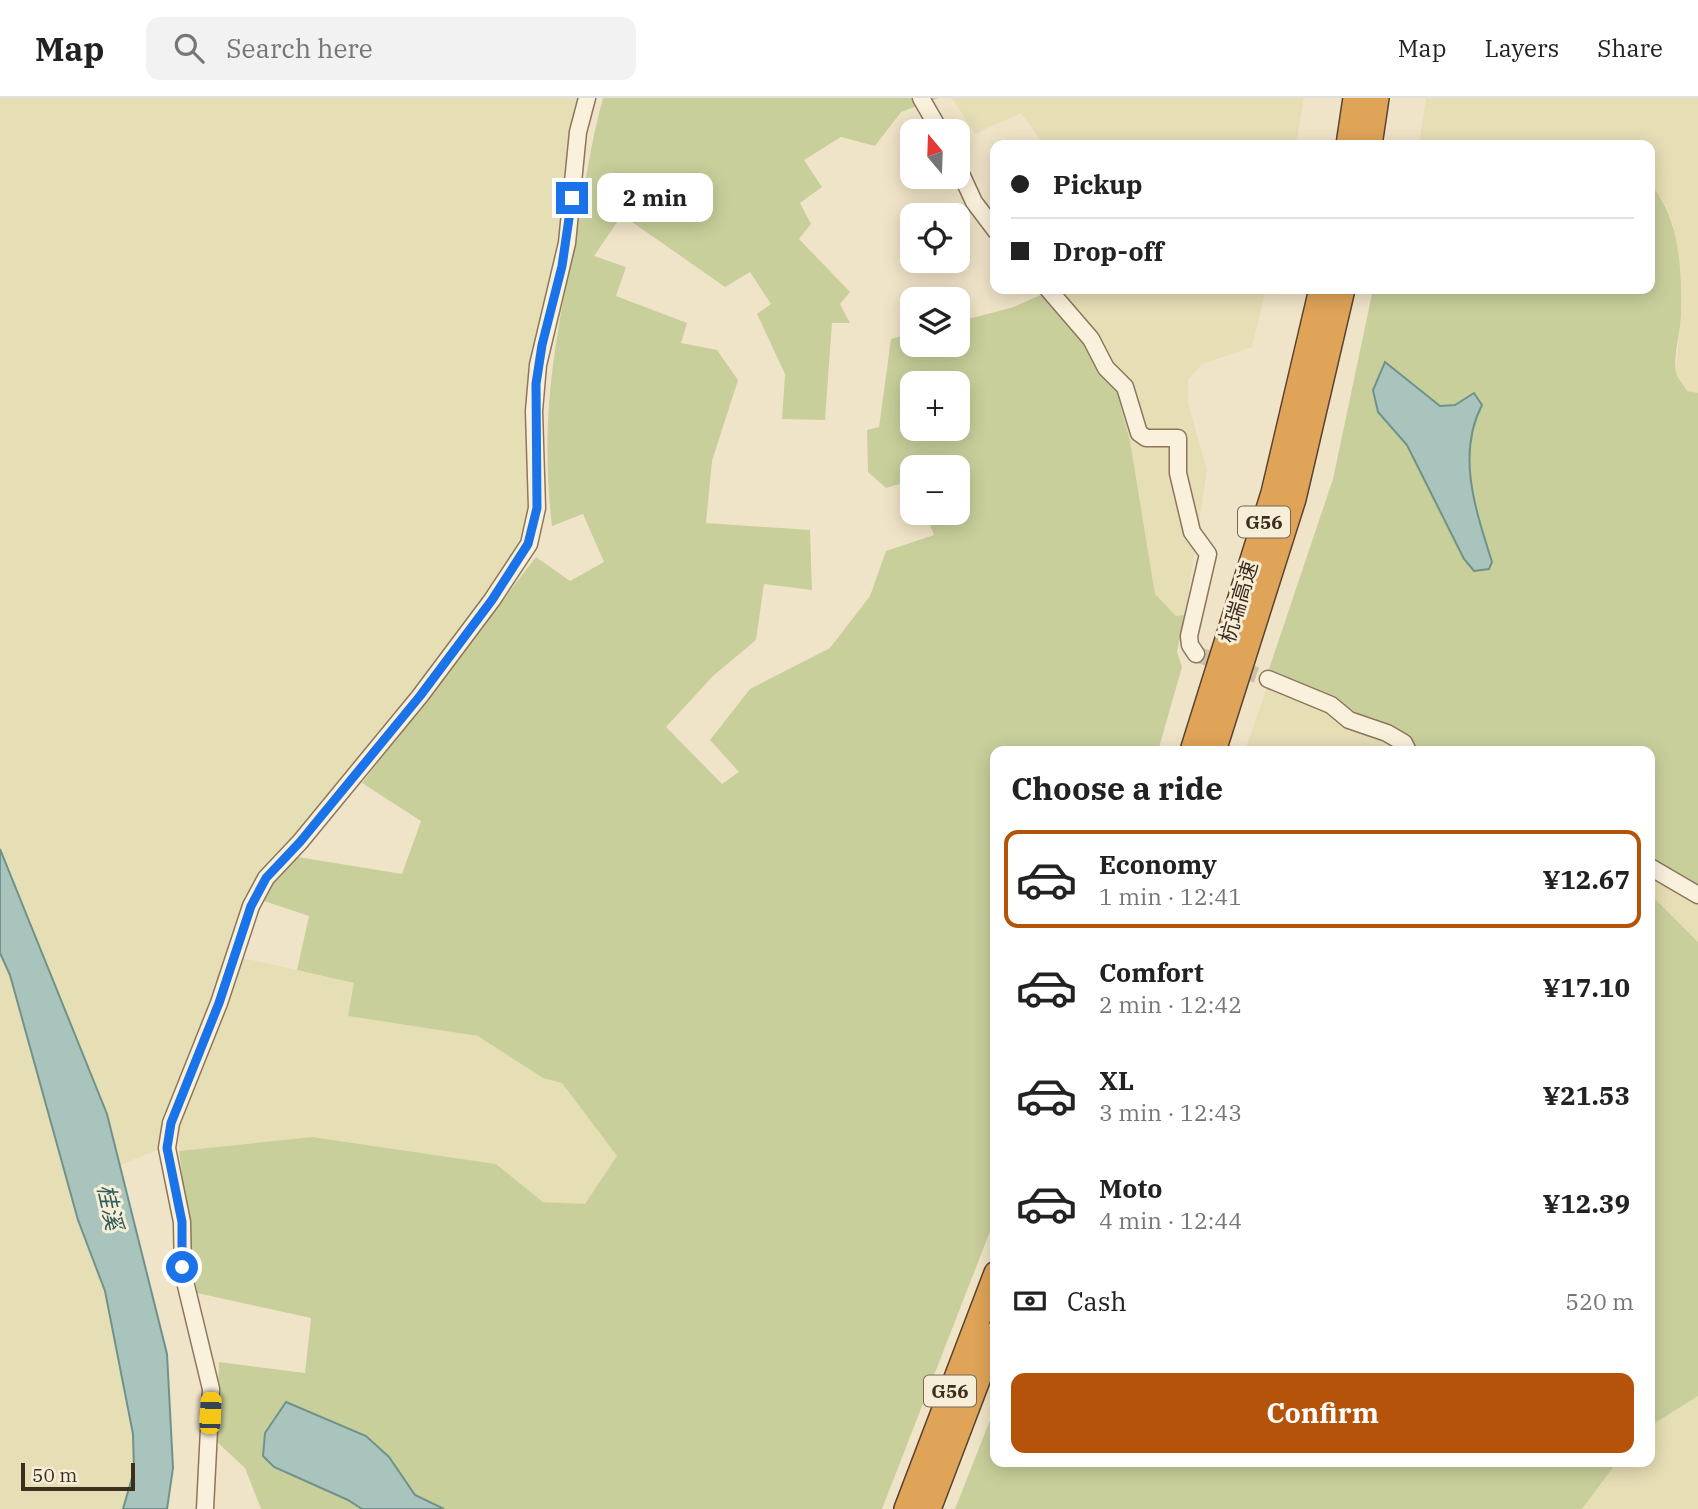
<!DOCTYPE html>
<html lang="en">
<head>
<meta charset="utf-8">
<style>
	body { margin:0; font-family:"IBM Plex Serif","Noto Sans SC",serif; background:#f2f2f2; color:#222; height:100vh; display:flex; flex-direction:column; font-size:26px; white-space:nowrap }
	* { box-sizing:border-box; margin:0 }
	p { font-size:23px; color:#767676 }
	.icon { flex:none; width:38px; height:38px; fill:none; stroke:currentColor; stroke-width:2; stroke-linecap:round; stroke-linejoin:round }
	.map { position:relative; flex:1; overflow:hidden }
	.drawer { position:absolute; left:990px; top:648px; width:665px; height:721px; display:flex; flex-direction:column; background:#fff; border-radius:14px; box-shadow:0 4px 18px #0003 }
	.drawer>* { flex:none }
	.hud { position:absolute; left:990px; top:42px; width:665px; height:154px; border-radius:14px; box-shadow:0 4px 18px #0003; display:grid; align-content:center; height:154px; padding:0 21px; background:#fff }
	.needle { width:46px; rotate:341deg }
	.tools { position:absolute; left:900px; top:21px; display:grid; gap:14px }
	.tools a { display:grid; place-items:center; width:70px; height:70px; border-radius:14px; background:#fff; box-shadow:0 4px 18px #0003; font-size:35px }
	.scale { position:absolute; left:21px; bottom:18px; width:114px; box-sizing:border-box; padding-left:7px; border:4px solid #3d2e20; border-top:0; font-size:19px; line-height:24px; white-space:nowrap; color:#3d2e20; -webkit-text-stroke:5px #f7eed8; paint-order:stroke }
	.end { position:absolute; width:32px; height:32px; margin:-16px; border:9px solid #1a73e8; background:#fff; box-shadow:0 0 0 4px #fff }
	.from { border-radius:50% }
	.bubble { position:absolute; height:49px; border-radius:14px; background:#fff; box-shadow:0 4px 18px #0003; font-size:23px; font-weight:800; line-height:49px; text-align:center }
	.car { position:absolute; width:21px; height:42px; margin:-21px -10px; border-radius:9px; box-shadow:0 0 5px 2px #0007; background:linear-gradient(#f5c518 24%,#345 0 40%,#f5c518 0 76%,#345 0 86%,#f5c518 0) }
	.hud b { display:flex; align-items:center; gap:24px; height:66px; font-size:26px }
	.hud b+b { border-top:2px solid #e0e0e0 }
	.hud i { width:18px; height:18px; background:#222 }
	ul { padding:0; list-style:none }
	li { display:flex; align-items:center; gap:21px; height:98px; margin:0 14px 10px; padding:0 7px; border:4px solid transparent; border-radius:14px }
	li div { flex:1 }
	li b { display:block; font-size:26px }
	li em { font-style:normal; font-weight:800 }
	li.current { border-color:#b45309 }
	li>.icon { width:63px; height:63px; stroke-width:1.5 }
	h2 { padding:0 21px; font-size:32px; line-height:84px }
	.pay { display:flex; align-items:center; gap:18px; height:77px; padding:0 21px; font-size:26px }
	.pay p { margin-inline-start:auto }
	.action { display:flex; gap:14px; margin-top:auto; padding:14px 21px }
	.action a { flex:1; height:80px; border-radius:14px; background:#b45309; color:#fff; font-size:28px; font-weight:800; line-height:80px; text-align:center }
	header { display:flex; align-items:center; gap:42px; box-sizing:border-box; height:98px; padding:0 35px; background:#fff; border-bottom:2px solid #e0e0e0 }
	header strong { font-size:33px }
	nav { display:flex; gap:38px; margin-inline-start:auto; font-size:24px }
	.search { width:490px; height:63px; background:#f2f2f2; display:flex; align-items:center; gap:18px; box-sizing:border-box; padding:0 24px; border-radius:14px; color:#767676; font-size:26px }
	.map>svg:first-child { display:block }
	.farmland { fill:#e6deb5 }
	.green { fill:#c9cf9b; fill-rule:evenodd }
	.water { fill:#a9c4bc; stroke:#6f938a; stroke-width:2 }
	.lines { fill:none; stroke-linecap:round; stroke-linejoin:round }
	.minor-tunnel { stroke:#ccc0a6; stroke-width:16; stroke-dasharray:16 8; stroke-linecap:butt }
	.minor-casing { stroke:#8d765c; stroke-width:19 }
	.highway-casing { stroke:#5b4430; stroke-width:26 }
	.minor { stroke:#faf1dc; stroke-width:16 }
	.highway { stroke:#e0a458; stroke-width:23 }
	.route { stroke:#1a73e8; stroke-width:9 }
	.labels { text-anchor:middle; stroke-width:6; stroke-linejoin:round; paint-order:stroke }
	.shield { fill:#f7eed8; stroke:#756857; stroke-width:2 }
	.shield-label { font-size:19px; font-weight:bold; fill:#3d2e20 }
	.street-label { font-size:21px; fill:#3d2e20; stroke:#f7eed8 }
	.water-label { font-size:23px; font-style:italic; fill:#2f5d5a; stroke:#f7eed8 }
</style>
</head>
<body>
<header>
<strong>Map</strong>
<div class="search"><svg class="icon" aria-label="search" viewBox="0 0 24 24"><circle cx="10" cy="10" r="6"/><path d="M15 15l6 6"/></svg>Search here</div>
<nav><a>Map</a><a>Layers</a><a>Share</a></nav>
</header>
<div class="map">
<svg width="1698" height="1411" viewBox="0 0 1698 1411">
	<rect width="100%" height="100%" fill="#f0e4c8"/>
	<g class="farmland">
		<polygon points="0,0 580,0 556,167 530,410 522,444 487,498 414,594 295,739 260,776 160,1051 120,1067 107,1016 0,751"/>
		<polygon points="952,0 1304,0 1296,47 1044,47 1021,15 975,36"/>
		<polygon points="1426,0 1698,0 1698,295 1687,293 1676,275 1681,215 1680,170 1673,127 1665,106 1650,86 1650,47 1538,44 1525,47 1419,47"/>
		<polygon points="1041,191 1266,191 1252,249 1202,266 1188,282 1188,305 1207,372 1185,517 1176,518 1155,496 1130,343 1115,287"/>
		<polygon points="1269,571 1364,619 1414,653 1245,653 1266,592"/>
		<polygon points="1650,764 1698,792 1698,844 1650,796"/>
		<polygon points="0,855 10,877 78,1122 105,1193 133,1336 134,1373 123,1411 0,1411"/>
		<polygon points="243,860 355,885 348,918 478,938 543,980 562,985 617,1058 585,1107 543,1104 496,1066 312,1039 179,1053 179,1023"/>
		<polygon points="1698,1298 1698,1411 1582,1411 1618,1363 1650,1363 1650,1328"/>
	</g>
	<g class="green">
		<path d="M603,0H939L901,14L875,48L841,39L804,62L822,89L800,105L811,126L799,141L850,194L840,206L850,225H832L825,322L782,321L785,276L757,216L771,206L750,174L725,189L622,117L594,158L626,169L616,198L687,225L681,245L717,252L738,282L712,363L706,425L810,432L812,492L764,486L756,542L713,578L666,629L722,686L739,674L710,642L750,591L830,550L870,498L886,453L934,437L925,415H957V369H912V382L886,390L868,374L867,332L879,329L891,241L912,235V247H957V224L1014,209L1045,195L1073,224L1115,287L1130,343L1155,496L1176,518L1185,517L1177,554L1182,569L1158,653H996V1118L882,1411H261L245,1370L216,1343L219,1264L305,1275L311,1220L197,1195L179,1053L312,1039L496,1066L543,1104L585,1106L617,1058L562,985L543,980L478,938L348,918L354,885L297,872L309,818L261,802L278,775L298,759L402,776L421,723L362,685L536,459L570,483L604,464L583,416L552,428C539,317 556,238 577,131C585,87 591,43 603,0ZM912,285H957V331H912Z"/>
		<path d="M1650,86C1680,119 1682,173 1681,215C1681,233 1673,256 1676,274C1677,280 1684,287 1687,293L1698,295V792L1650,764V653H1414L1364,619L1269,571L1333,381L1373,191H1650Z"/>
		<polygon points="1650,796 1698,844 1698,1298 1650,1328"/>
		<polygon points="996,1307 996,1363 1618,1363 1582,1411 955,1411"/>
	</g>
	<g class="water">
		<path d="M1385,264L1440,308L1455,307L1474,295L1482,307C1456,357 1476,413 1492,464L1489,471L1474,473L1464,461L1407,347L1378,314L1373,292Z"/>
		<polygon points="0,751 107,1016 167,1256 173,1370 167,1411 123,1411 134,1373 133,1336 105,1193 78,1122 10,877 0,855"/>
		<polygon points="286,1304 366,1338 389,1359 415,1397 444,1411 362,1411 348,1402 274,1369 263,1358 265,1335"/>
	</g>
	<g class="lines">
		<polyline class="minor-tunnel" points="1196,556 1268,581"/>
		<defs>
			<g id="minor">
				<polyline points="921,0 940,33"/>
				<polyline points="957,67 974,104 996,133"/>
				<polyline points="1048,191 1091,241 1106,270 1125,289 1139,335 1146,340 1178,340 1178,375 1192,434 1208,456 1189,538 1190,547 1196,556"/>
				<polyline points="1268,581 1331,607 1349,622 1387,635 1404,645 1408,653"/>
				<polyline points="1650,769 1698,797"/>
				<polyline points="205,1411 211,1291 183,1175 182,1124 167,1050 171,1025 219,905 251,808 266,780 300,744 420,598 492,502 529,446 537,410 534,313 538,267 567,145 578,34 587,0"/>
			</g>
			<g id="highway">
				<polyline points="1348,47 1355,0"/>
				<polyline points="1370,47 1377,0"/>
				<polyline points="1192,653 1273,395 1321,191"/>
				<polyline points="1214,653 1294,401 1343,191"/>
				<polyline points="906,1411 996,1175"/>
				<polyline points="929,1411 996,1235"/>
			</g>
		</defs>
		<use href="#minor" class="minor-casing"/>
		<use href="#highway" class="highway-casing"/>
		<use href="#minor" class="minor"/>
		<use href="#highway" class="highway"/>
	</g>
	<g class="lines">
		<polyline class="route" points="182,1169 182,1124 167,1050 171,1025 219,905 251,808 266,780 300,744 420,598 492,502 528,446 537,410 536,286 542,247 562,168 572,100"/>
	</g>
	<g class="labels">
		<g class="shield">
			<rect x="1238" y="408.5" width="52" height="31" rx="5"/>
			<rect x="924" y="1277.5" width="52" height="31" rx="5"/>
		</g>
		<g class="shield-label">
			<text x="1264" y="431">G56</text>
			<text x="950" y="1300">G56</text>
		</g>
		<g class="street-label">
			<text transform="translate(1239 504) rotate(-73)" y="7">杭瑞高速</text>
		</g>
		<g class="water-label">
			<text transform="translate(110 1109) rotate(78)" y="8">桂溪</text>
		</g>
	</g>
</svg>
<div class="tools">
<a><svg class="needle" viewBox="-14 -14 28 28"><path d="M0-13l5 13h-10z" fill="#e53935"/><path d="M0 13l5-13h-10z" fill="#767676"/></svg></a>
<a><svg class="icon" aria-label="locate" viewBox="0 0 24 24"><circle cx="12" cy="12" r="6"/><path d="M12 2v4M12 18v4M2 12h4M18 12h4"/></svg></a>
<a><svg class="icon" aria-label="layers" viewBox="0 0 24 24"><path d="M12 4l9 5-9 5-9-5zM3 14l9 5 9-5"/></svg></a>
<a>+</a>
<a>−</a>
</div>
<div class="scale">50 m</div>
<i class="end from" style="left:182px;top:1169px"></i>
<i class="end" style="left:572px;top:100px"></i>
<div class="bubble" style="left:597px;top:75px;width:116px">2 min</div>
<i class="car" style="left:210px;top:1315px;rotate:3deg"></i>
<div class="hud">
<b><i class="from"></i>Pickup</b>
<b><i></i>Drop-off</b>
</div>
<section class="drawer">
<h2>Choose a ride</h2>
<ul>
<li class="current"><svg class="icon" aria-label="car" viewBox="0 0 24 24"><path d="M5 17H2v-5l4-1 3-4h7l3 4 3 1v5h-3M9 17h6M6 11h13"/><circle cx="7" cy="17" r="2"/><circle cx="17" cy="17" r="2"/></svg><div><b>Economy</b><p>1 min · 12:41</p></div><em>¥12.67</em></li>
<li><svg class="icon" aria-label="car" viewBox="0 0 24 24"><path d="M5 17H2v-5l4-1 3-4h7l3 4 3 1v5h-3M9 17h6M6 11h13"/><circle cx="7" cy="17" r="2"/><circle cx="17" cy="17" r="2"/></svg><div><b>Comfort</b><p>2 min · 12:42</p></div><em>¥17.10</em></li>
<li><svg class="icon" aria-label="car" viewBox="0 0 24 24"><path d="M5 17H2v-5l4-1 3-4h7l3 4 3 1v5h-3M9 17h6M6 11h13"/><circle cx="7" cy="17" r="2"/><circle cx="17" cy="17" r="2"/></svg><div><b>XL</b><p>3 min · 12:43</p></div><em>¥21.53</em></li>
<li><svg class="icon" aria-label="car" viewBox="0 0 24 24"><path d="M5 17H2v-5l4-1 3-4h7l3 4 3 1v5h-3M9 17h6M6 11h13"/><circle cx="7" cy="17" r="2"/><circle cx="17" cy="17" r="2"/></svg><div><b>Moto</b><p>4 min · 12:44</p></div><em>¥12.39</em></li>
</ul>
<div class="pay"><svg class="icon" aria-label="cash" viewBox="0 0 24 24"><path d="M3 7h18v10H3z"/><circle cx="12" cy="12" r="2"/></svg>Cash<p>520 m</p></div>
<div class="action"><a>Confirm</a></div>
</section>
</div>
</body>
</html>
